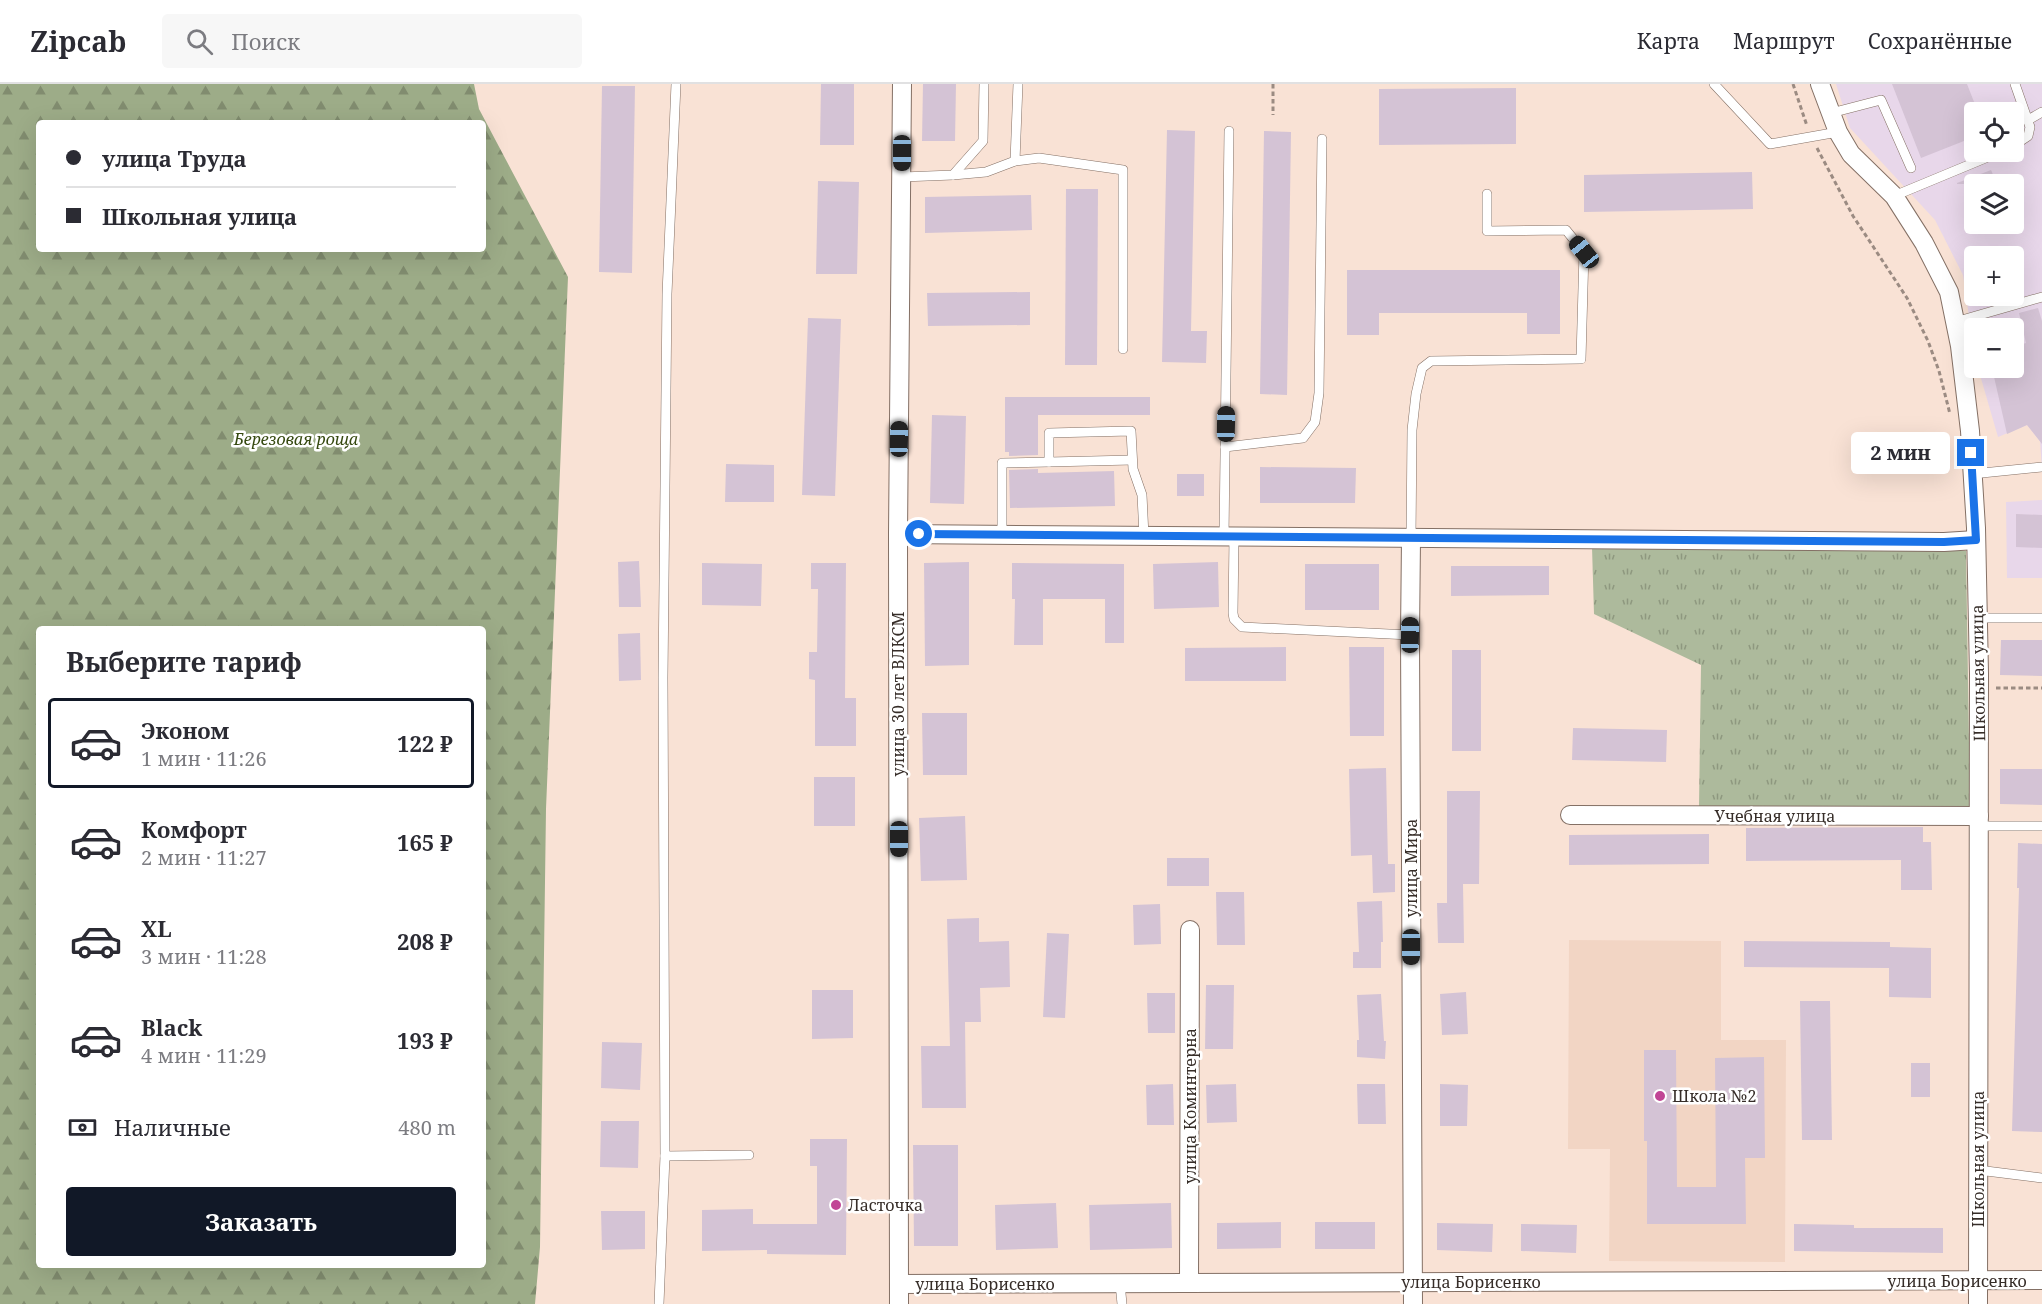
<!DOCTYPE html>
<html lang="ru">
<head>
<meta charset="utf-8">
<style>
	body { margin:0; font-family:"Noto Serif",serif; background:#f7f7f7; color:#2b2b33; height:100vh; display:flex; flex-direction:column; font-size:22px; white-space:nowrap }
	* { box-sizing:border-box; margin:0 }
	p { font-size:20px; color:#7c7c81 }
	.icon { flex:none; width:33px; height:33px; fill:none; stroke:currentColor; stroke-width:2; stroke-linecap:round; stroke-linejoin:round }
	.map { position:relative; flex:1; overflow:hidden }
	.drawer { position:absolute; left:36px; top:542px; width:450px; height:642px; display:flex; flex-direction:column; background:#fff; border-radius:6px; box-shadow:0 6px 24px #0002 }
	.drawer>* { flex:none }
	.guide { position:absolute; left:36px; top:36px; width:450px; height:132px; border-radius:6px; box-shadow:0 6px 24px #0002; display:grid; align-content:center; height:132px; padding:0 30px; background:#fff }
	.controls { position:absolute; left:1964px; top:18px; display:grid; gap:12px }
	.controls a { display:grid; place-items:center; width:60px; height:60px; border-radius:6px; background:#fff; box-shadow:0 6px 24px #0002; font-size:30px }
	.end { position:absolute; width:27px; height:27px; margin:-14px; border:8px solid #1a73e8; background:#fff; box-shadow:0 0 0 3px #fff }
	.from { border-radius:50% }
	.bubble { position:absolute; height:42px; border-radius:6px; background:#fff; box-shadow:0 6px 24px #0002; font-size:20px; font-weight:700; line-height:42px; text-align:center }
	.car { position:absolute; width:18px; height:36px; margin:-18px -9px; border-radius:8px; box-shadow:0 0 4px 2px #0007; background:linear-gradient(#222 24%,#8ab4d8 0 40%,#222 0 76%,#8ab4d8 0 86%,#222 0) }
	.guide b { display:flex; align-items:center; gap:21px; height:57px; font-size:22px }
	.guide b+b { border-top:2px solid #e1e1e2 }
	.guide i { width:15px; height:15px; background:#2b2b33 }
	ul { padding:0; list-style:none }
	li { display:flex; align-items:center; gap:18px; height:90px; margin:0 12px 9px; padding:0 18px; border:3px solid transparent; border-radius:6px }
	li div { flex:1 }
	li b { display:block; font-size:22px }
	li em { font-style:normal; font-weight:700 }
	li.on { border-color:#111827 }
	li>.icon { width:54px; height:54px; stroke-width:1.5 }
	h2 { padding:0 30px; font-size:27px; line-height:72px }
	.pay { display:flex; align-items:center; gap:15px; height:66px; padding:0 30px; font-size:22px }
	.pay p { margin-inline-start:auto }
	.button { display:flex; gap:12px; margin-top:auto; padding:12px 30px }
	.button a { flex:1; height:69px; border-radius:6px; background:#111827; color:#fff; font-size:24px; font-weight:700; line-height:69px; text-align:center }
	header { display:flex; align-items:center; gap:36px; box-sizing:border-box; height:84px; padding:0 30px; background:#fff; border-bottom:2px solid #e1e1e2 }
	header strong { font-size:28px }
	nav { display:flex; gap:33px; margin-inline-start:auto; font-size:21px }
	.search { width:420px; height:54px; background:#f7f7f7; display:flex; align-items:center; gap:15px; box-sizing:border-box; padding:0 21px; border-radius:6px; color:#7c7c81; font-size:22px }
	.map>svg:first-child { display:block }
	.built { fill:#f2d5c4 }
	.industrial { fill:#e8d7ea; fill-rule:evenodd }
	.forest { fill:url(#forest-firs); fill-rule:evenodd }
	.park { fill:url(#park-tufts) }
	.building { fill:#d4c3d5 }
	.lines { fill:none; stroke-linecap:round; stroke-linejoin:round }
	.service-casing { stroke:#847065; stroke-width:10 }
	.minor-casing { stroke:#847065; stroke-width:20 }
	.path { stroke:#9b8b82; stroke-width:3; stroke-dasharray:4.5 3; stroke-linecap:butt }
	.service { stroke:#fff; stroke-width:9 }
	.minor { stroke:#fff; stroke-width:18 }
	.route { stroke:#1a73e8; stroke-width:8 }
	.poi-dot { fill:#c14595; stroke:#fff; stroke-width:2 }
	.labels { text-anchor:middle; stroke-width:5; stroke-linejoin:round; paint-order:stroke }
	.park-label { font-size:16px; font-style:italic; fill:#35480f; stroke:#fff }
	.street-label { font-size:16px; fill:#362d28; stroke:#fff }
	.poi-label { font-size:16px; fill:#362d28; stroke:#fff; text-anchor:start }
</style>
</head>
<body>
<header>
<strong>Zipcab</strong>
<div class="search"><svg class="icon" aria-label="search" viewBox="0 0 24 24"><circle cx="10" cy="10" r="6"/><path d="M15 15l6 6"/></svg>Поиск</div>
<nav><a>Карта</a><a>Маршрут</a><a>Сохранённые</a></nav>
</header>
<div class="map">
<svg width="2042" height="1220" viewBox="0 0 2042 1220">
	<defs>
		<pattern id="forest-firs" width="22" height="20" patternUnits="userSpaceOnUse" patternTransform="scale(1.5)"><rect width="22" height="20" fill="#9dac88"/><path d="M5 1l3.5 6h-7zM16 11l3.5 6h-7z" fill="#818c6f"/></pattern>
		<pattern id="park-tufts" width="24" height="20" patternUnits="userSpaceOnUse" patternTransform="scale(1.5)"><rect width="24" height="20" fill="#adba9c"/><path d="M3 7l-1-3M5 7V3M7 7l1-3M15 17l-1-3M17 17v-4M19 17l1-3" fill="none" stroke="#8e987f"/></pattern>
	</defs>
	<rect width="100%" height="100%" fill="#f9e2d5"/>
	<polygon class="built" points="1569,856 1721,857 1721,956 1786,956 1785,1178 1609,1177 1610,1065 1568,1065"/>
	<g class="industrial">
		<path d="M1836,0H2042V385L2040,357L2027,341L1998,353L1978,284H2013V244H1974V267L1963,191L1935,136L1850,44ZM1974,28H2013V68H1974ZM1974,100H2013V140H1974ZM1974,172H2013V212H1974Z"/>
		<polygon points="2042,416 2042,494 2007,494 2006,418"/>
	</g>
	<path class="forest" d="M0,0H474L479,25L568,193L546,725L540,1163L535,1220H0ZM39,39H483V165H39ZM39,544H483V1180H39Z"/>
	<polygon class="park" points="1592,463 1966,467 1970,723 1699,723 1701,581 1594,530"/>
	<g class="building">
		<polygon points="821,0 854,0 854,61 820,61"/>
		<polygon points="923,0 956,0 955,57 922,57"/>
		<polygon points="1892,0 1967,0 1978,28 1974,28 1974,53 1921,74"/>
		<polygon points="602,2 635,2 632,189 599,188"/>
		<polygon points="1516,4 1516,60 1379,61 1379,5"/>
		<polygon points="1167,46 1195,47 1191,247 1207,247 1206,279 1162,278"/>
		<polygon points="1264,47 1291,48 1287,311 1260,310"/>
		<polygon points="1991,86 1997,100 1957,100 1957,99"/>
		<polygon points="1752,88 1753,125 1584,128 1584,91"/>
		<polygon points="818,97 859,98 857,190 816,190"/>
		<polygon points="1066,105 1098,105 1097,281 1065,281"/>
		<polygon points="1031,111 1032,146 925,149 925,113"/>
		<polygon points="1347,186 1560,186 1560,250 1527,250 1527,229 1379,229 1379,251 1347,251"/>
		<polygon points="1030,208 1030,241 928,242 927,209"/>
		<polygon points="2038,224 2042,237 2042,360 2027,341 2007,350 1992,284 2013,284 2013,263 2026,259 2019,229"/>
		<polygon points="808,234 841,235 835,412 802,411"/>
		<polygon points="1005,313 1150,313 1150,331 1038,331 1038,371 1009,372 1009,368 1005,368"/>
		<polygon points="932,331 966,332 964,420 930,419"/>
		<polygon points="726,380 774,381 774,418 725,418"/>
		<polygon points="1260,383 1356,384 1355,419 1260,419"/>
		<polygon points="1038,385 1038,389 1114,387 1115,422 1010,424 1009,386"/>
		<rect x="1177" y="390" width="27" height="22"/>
		<polygon points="2016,430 2042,431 2042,464 2016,463"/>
		<polygon points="639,477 641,523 619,523 618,478"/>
		<polygon points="969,478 969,581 925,582 924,479"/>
		<polygon points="1218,478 1219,523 1154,525 1153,480"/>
		<polygon points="702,479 762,480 761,522 702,521"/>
		<polygon points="811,479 846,479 845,614 856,614 856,662 815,662 815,596 809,595 809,568 817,568 818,505 811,505"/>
		<polygon points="1012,479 1124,480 1124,559 1105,559 1105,515 1043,515 1043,561 1014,561 1015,515 1012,515"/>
		<rect x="1305" y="480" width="74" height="46"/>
		<polygon points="1451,482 1549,482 1549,511 1451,512"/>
		<polygon points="640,549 641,596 619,597 618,550"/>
		<polygon points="2001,556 2042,556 2042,592 2000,591"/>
		<polygon points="1286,563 1286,597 1185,597 1185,564"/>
		<polygon points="1349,563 1384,563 1384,652 1350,652"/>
		<rect x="1452" y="566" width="29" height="101"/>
		<polygon points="922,629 967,629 967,691 923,691"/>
		<polygon points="1573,644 1667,646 1666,678 1572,676"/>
		<polygon points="1386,684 1388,780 1395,780 1395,808 1373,809 1372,771 1351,772 1349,685"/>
		<polygon points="2000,685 2042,685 2042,721 2000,720"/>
		<rect x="814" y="693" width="41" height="49"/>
		<polygon points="1447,707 1480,707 1479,800 1463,800 1464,859 1438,859 1437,819 1447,819"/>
		<polygon points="965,732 967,796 921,797 919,734"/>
		<polygon points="1923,743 1923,758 1931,758 1932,806 1901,806 1901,776 1746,777 1746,744"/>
		<polygon points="1709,750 1709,780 1569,781 1569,751"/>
		<polygon points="2018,759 2042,760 2042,1048 2012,1047 2019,804 2017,804"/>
		<rect x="1167" y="774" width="42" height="28"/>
		<polygon points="1216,808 1244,808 1245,861 1217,861"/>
		<polygon points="1382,817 1383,858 1381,858 1381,884 1353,884 1353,868 1359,868 1357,818"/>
		<polygon points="1160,820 1161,860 1134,861 1133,821"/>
		<polygon points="979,834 979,858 1009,857 1010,903 980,904 981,938 965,938 966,1024 922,1024 921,962 950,962 947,835"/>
		<polygon points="1047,849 1069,850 1065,934 1043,933"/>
		<polygon points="1744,857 1890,858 1890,863 1931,864 1931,914 1889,913 1889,884 1744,883"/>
		<polygon points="1206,901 1234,901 1233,965 1205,965"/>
		<polygon points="812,906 853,906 853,954 812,955"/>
		<polygon points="1466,908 1468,950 1442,951 1440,910"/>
		<polygon points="1147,909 1175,909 1175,949 1148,949"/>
		<polygon points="1381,910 1384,957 1386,957 1385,975 1357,973 1357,956 1359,956 1357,911"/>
		<polygon points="1800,917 1830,917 1832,1056 1802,1056"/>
		<polygon points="602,958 642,959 640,1006 601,1004"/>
		<polygon points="1644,966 1676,966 1677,1103 1716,1103 1715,974 1764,973 1765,1074 1745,1074 1746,1140 1647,1140 1647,1057 1644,1057"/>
		<rect x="1911" y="979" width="19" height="34"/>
		<polygon points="1173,1000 1174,1041 1147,1041 1146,1001"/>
		<polygon points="1236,1000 1237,1038 1207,1039 1206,1001"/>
		<polygon points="1357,1000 1385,1000 1386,1040 1358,1040"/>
		<polygon points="1440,1000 1468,1001 1467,1042 1440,1042"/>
		<polygon points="601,1037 639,1037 638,1084 600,1083"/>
		<polygon points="810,1055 847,1055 846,1171 767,1170 767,1166 702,1167 702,1126 753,1125 753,1140 817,1140 817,1082 810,1082"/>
		<polygon points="913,1061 958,1061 958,1162 914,1162"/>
		<polygon points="1056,1119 1058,1164 996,1166 995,1121"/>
		<polygon points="1171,1119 1172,1164 1090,1166 1089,1121"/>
		<polygon points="601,1127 645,1127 645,1165 602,1166"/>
		<polygon points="1281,1138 1281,1164 1217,1165 1217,1139"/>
		<rect x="1315" y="1138" width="60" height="27"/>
		<polygon points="1437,1139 1493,1140 1492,1168 1437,1166"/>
		<polygon points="1521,1140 1577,1141 1576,1169 1521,1167"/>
		<polygon points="1794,1140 1854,1141 1854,1144 1943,1144 1943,1169 1794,1167"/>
	</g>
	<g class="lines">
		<defs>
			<g id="service">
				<polyline points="1714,0 1770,60 1838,48"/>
				<polyline points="1831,29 1881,16 1911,84"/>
				<polyline points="2028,36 2042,28"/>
				<polyline points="2013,62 2028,52 2030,43 2015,0"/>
				<polyline points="1015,77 1018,0"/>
				<polyline points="953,91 983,57 984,0"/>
				<polyline points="902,93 953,91 986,88 1015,77 1039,74 1123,86 1123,265"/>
				<polyline points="1894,112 2000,68"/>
				<polyline points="1955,238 2042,213"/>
				<polyline points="1225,363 1303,354 1315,338 1319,309 1322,55"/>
				<polyline points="1049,378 1132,376"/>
				<polyline points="1972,390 2042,383"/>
				<polyline points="1002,451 1002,379 1049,378 1049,349 1131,347 1133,385 1142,411 1144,452"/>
				<polyline points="1224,453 1229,47"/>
				<polyline points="1234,453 1233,529 1234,535 1242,543 1410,551"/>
				<polyline points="1411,455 1412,346 1416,310 1422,284 1431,277 1581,275 1584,168 1566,146 1487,147 1487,110"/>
				<polyline points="1978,534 2042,534"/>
				<polyline points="1979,742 2042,742"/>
				<polyline points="665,1072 749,1071"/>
				<polyline points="1978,1086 2042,1094"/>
				<polyline points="1120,1199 1122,1220"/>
				<polyline points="659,1220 665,1072 663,594 667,210 676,0"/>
			</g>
			<g id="minor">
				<polyline points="1820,0 1838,48 1851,70 1894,112 1924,159 1949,208 1960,262 1970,347 1976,444 1979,590 1978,1220"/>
				<polyline points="898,450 1944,458 1976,456"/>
				<polyline points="1411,455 1410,551 1413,1220"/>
				<polyline points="1570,731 1979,732"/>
				<polyline points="1189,1199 1190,846"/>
				<polyline points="899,1200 2042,1196"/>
				<polyline points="899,1220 898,450 902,0"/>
			</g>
		</defs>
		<use href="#service" class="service-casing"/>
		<use href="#minor" class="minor-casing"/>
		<g class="path">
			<polyline points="1273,0 1273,31"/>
			<polyline points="1793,0 1807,42"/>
			<polyline points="1817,64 1853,132 1907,214 1928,257 1939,287 1950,330"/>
			<polyline points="1996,604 2042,604"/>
		</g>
		<use href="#service" class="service"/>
		<use href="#minor" class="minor"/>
	</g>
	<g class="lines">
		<polyline class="route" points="919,450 1944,458 1976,456 1971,369"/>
	</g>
	<g class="poi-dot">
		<circle cx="1660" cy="1012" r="6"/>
		<circle cx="836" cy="1121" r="6"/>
	</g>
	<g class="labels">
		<g class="park-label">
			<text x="296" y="361">Березовая роща</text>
		</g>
		<g class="street-label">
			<text transform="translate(1978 589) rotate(-91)" y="6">Школьная улица</text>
			<text transform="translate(898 610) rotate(-90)" y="6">улица 30 лет ВЛКСМ</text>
			<text x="1775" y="738">Учебная улица</text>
			<text transform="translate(1411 784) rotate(-90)" y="6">улица Мира</text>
			<text transform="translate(1190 1022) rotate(-90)" y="6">улица Коминтерна</text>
			<text transform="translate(1978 1075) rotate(-90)" y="6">Школьная улица</text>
			<text x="1957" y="1203">улица Борисенко</text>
			<text x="1471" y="1204">улица Борисенко</text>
			<text x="985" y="1206">улица Борисенко</text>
		</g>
		<g class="poi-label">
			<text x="1672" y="1018">Школа №2</text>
			<text x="848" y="1127">Ласточка</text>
		</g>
	</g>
</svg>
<div class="controls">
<a><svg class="icon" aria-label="locate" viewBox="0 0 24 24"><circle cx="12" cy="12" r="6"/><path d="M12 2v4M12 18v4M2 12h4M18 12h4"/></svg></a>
<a><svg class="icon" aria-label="layers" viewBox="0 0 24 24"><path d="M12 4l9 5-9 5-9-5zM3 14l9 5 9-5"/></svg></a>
<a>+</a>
<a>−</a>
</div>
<i class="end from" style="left:919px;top:450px"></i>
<i class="end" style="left:1971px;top:369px"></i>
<div class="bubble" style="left:1851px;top:348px;width:99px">2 мин</div>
<i class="car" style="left:902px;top:69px;rotate:180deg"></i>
<i class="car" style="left:1584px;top:168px;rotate:321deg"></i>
<i class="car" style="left:1226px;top:340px;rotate:1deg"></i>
<i class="car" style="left:899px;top:355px;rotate:1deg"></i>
<i class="car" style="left:1410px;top:551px;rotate:1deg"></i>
<i class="car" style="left:899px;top:755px;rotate:180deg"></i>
<i class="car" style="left:1411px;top:863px;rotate:180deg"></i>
<div class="guide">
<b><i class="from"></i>улица Труда</b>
<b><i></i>Школьная улица</b>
</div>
<section class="drawer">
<h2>Выберите тариф</h2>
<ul>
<li class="on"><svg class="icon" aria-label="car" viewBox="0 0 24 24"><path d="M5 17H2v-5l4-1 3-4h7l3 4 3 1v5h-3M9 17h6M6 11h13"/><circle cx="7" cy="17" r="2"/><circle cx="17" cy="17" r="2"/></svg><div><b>Эконом</b><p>1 мин · 11:26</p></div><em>122 ₽</em></li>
<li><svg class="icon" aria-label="car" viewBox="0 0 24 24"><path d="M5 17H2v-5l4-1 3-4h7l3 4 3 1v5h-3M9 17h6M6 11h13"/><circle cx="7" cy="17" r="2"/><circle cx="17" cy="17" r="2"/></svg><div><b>Комфорт</b><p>2 мин · 11:27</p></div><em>165 ₽</em></li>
<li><svg class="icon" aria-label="car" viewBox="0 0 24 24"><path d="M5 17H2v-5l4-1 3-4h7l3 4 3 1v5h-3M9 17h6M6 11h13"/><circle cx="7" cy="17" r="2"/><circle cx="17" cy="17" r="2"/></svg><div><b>XL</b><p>3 мин · 11:28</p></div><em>208 ₽</em></li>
<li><svg class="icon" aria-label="car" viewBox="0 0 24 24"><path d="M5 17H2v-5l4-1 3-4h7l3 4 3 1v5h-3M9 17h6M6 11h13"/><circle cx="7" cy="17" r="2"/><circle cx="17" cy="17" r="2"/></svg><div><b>Black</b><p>4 мин · 11:29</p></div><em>193 ₽</em></li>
</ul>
<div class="pay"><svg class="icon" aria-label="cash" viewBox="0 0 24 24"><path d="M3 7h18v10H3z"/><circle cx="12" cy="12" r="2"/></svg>Наличные<p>480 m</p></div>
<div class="button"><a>Заказать</a></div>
</section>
</div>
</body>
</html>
